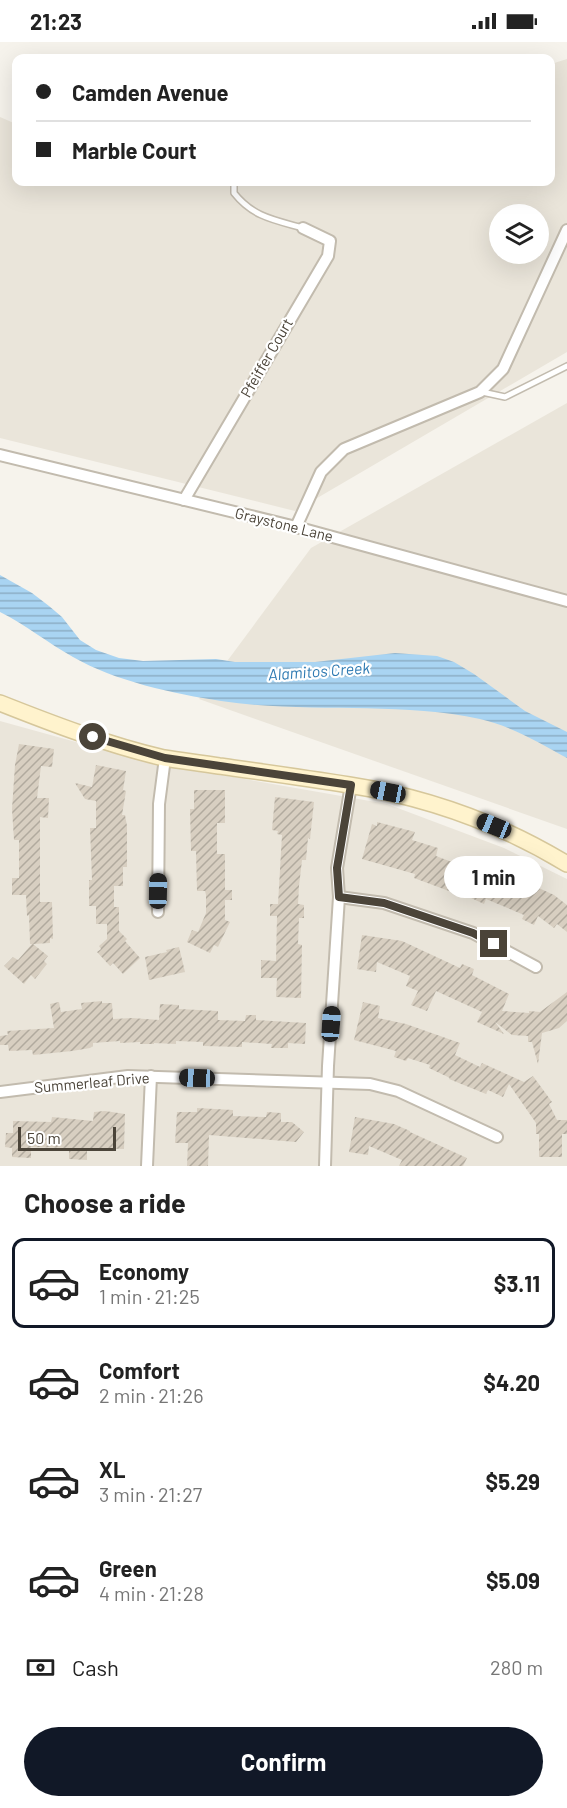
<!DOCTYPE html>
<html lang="en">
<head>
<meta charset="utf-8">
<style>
	body { margin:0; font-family:Barlow,sans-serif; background:#f2f2f2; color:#222; height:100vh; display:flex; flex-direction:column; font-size:22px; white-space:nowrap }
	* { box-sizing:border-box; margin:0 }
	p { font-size:20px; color:#767676 }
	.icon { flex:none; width:33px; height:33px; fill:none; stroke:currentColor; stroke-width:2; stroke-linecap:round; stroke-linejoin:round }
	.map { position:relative; height:1124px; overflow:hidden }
	.drawer { display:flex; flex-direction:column; background:#fff; flex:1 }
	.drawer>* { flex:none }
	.hud { position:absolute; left:12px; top:12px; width:543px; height:132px; border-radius:12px; box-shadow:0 6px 24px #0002; display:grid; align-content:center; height:132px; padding:0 24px; background:#fff }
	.buttons { position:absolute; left:489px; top:162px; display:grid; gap:12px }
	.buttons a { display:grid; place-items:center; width:60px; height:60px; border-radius:50%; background:#fff; box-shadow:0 6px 24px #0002; font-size:30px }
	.scale { position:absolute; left:18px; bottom:15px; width:98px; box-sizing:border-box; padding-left:6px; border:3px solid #4b4439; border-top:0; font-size:16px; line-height:21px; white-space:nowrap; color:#4b4439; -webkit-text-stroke:4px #fff; paint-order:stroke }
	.end { position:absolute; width:27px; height:27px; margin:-14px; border:8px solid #4b4439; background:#fff; box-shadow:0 0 0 3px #fff }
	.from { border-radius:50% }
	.bubble { position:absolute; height:42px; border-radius:21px; background:#fff; box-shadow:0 6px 24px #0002; font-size:20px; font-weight:700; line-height:42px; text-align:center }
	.car { position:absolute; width:18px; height:36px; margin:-18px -9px; border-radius:8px; box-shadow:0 0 4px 2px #0007; background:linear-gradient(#222 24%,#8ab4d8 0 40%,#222 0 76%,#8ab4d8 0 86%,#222 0) }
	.hud b { display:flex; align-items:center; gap:21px; height:57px; font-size:22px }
	.hud b+b { border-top:2px solid #e0e0e0 }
	.hud i { width:15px; height:15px; background:#222 }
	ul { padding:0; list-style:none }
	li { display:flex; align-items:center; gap:18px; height:90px; margin:0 12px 9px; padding:0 12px; border:3px solid transparent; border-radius:12px }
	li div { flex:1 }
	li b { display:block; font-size:22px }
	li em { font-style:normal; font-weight:700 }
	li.selected { border-color:#111827 }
	li>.icon { width:54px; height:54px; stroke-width:1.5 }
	h2 { padding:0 24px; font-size:27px; line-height:72px }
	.pay { display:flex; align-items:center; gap:15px; height:66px; padding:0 24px; font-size:22px }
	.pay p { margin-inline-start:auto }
	.primary-button { display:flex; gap:12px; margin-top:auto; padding:12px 24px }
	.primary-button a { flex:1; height:69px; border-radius:36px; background:#111827; color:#fff; font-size:24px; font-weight:700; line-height:69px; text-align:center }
	.status { display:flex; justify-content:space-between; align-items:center; height:42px; padding:0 30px; background:#fff; direction:ltr }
	.status svg { height:16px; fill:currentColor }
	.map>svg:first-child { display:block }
	.residential { fill:#eae5da; fill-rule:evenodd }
	.water { fill:url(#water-rules) }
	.building { fill:url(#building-hatch) }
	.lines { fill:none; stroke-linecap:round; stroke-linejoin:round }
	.lane-casing { stroke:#c2bbae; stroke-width:8 }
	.street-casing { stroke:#c2bbae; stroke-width:14 }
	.secondary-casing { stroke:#d6c79b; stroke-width:18 }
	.lane { stroke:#fff; stroke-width:5 }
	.street { stroke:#fff; stroke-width:10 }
	.secondary { stroke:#fff3cd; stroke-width:15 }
	.route { stroke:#4b4439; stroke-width:8 }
	.labels { text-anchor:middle; stroke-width:4.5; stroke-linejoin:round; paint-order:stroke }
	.street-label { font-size:15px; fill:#4b4439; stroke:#fff }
	.water-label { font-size:16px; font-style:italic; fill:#2e7ab2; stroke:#fff }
</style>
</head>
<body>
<div class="status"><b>21:23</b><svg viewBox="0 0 49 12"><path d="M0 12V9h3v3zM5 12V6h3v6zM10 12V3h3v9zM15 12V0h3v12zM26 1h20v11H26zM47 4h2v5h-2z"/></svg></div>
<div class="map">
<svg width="567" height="1124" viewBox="0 0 567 1124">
	<defs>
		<pattern id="water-rules" width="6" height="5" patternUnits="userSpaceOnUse" patternTransform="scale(1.5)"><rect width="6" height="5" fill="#a9d4f2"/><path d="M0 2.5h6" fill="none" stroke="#8caec5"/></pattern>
		<pattern id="building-hatch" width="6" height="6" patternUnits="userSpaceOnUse" patternTransform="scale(1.5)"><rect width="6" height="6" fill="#d8cfc1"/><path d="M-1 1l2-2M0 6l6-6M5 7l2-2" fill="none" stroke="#b1aa9e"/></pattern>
	</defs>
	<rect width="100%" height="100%" fill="#f6f3ec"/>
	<g class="residential">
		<path d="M567,17V310L295,469L0,396V75L16,82V140H550L551,22ZM500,172H538V212H500Z"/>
		<polygon points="567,361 567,787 199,657 311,506"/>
		<polygon points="0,679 148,720 387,762 504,806 567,837 567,1124 0,1124"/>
	</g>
	<path class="water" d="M0,533L32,551L49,564L62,575L80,598L96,608L119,616L143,619L216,617L235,620H315L395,611L437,614L454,620L474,632L525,669L567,690V716C540,701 511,684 480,677C395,659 307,672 221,659C175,652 114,639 73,615C48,601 26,583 0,570Z"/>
	<g class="building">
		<polygon points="19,702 54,707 52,725 41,724 37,756 49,756 48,776 40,775 40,860 52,860 53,897 50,896 50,901 33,902 48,914 44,919 47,922 35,937 31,933 24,942 4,924 13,915 18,918 32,902 30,902 29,873 27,874 26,853 12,853 12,836 19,836 19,798 14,798 12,767 15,723"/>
		<polygon points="96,723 126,729 123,748 126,749 122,773 125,773 127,784 127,825 123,825 123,844 114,844 114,865 119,865 119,889 127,897 125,899 140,916 123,932 113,921 110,924 97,910 101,907 99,904 107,897 107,882 96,882 96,864 89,864 89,838 92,838 90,786 96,786 96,759 85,757 75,741 92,745"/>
		<polygon points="194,748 225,748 225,781 217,781 217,812 225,812 225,848 232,848 232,858 225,858 225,878 230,880 218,905 214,903 210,911 187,900 192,888 198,890 206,871 206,853 205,849 197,849 196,809 191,809 190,767 194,767"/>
		<polygon points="275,755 314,760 310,797 308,796 306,818 302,818 299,844 298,862 304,863 304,876 299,876 298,902 302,903 301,956 276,955 277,936 261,936 261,918 276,919 277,874 270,874 270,862 278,862 282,793 277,792 278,789 272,788"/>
		<polygon points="377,780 415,790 412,798 438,806 436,814 478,830 515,847 519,837 554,853 567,863 567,890 557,882 554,886 538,874 534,883 522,877 524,873 486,857 484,862 469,855 472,850 451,842 449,849 414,836 415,832 362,817 372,782 377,784"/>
		<polygon points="362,893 402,899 460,926 462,922 474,927 472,933 509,952 502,969 529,971 529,969 540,970 567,950 567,979 559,986 542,991 538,1022 532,1000 528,1000 528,994 512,993 495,980 504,992 477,980 482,970 436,949 427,969 411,963 418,949 406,944 410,934 377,920 376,930 357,927"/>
		<polygon points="179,905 185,930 149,938 145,915 167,910 166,908"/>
		<polygon points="102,959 102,961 112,961 113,977 132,976 159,978 160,962 179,963 179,967 218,969 218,978 245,979 246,973 256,973 256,978 306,981 305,1002 288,1001 288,1006 271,1006 272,1002 242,1000 242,1005 203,1004 203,1000 176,999 176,1002 154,1001 154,1002 140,1002 140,1000 120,1001 120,999 93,1001 93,1004 90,1006 72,1009 33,1013 32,1008 9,1009 8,1003 0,1003 0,994 8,993 7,989 54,986 50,962 59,960 61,970 82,967 81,961"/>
		<polygon points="363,960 380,964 378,976 406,982 460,1001 455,1013 480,1025 482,1021 524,1040 533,1034 552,1060 549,1062 557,1078 567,1078 567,1092 562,1092 562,1115 539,1115 539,1092 536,1092 536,1081 509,1042 503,1055 488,1048 486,1052 449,1037 450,1036 429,1026 430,1023 408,1016 406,1019 394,1015 396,1009 354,998"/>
		<polygon points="197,1066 233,1068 233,1074 266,1075 267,1070 281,1071 281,1080 292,1080 304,1090 296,1100 209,1093 208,1124 187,1124 188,1101 175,1101 177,1070 197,1070"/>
		<polygon points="105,1069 125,1072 124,1107 87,1106 87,1118 69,1117 69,1106 31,1105 31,1116 12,1115 12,1106 5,1105 6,1091 13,1091 13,1079 51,1080 52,1075 93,1079 94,1070"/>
		<polygon points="355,1075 394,1082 410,1089 410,1090 467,1116 463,1124 399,1124 402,1118 369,1104 368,1113 349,1110"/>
	</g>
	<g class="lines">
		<defs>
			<g id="lane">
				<path d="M234,140V151C253,175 274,178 303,186"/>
				<polyline points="482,350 505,355 567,324"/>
			</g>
			<g id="street">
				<polyline points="0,413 296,485 567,559"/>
				<polyline points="184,458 328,214 330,199 303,186"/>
				<polyline points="296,485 321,430 344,407 480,350 503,327 567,188"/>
				<polyline points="339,855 384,861 473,891 536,925"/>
				<polyline points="158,870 159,762 165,716"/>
				<polyline points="0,1050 128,1034 370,1042 398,1049 497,1095"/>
				<polyline points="147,1124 151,1034"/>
				<polyline points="325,1124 328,1024 339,855 337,826 351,743"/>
			</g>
			<path id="secondary" d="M0,661C53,682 108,703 164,716C182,719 201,721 219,724C262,730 306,736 349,743C426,755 501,782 567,822"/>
		</defs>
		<use href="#lane" class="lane-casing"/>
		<use href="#street" class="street-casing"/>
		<use href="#secondary" class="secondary-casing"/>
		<use href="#lane" class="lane"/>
		<use href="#street" class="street"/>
		<use href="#secondary" class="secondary"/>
	</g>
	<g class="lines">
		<polyline class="route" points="93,695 165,716 351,743 337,826 339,855 384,861 473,891 494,902"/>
	</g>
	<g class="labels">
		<g class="street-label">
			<text transform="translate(267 316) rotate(-60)" y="5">Pfeiffer Court</text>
			<text transform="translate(284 483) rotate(14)" y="5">Graystone Lane</text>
			<text transform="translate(92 1041) rotate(-5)" y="5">Summerleaf Drive</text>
		</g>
		<g class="water-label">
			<text transform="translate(319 629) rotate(-4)" y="6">Alamitos Creek</text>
		</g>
	</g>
</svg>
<div class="buttons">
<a><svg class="icon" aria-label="layers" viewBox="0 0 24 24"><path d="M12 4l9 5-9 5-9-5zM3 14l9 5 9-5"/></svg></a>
</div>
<div class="scale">50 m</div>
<i class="end from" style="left:93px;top:695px"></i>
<i class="end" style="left:494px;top:902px"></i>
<div class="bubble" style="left:444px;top:814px;width:99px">1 min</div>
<i class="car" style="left:388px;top:750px;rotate:281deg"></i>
<i class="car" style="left:494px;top:784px;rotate:292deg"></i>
<i class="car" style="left:158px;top:849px;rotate:1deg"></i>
<i class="car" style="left:331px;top:982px;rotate:4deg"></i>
<i class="car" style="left:197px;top:1036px;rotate:272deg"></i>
<div class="hud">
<b><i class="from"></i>Camden Avenue</b>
<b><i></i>Marble Court</b>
</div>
</div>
<section class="drawer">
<h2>Choose a ride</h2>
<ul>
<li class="selected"><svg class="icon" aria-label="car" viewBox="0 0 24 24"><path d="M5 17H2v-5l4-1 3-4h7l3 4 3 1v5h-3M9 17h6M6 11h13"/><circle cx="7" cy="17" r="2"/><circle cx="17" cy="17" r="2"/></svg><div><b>Economy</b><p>1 min · 21:25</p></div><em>$3.11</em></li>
<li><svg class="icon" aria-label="car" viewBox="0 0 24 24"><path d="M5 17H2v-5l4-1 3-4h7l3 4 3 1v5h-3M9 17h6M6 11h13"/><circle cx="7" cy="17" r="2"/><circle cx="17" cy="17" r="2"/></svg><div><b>Comfort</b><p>2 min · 21:26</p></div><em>$4.20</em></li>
<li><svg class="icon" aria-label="car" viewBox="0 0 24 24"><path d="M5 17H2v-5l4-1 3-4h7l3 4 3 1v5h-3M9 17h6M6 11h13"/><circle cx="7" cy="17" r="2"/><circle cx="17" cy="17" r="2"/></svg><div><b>XL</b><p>3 min · 21:27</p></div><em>$5.29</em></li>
<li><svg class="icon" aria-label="car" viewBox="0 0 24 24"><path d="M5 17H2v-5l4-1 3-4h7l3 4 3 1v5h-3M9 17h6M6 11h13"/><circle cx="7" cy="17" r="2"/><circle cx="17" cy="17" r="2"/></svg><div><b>Green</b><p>4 min · 21:28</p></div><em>$5.09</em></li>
</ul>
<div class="pay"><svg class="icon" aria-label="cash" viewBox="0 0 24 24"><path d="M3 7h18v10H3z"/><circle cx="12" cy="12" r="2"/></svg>Cash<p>280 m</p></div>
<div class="primary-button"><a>Confirm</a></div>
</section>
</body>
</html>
